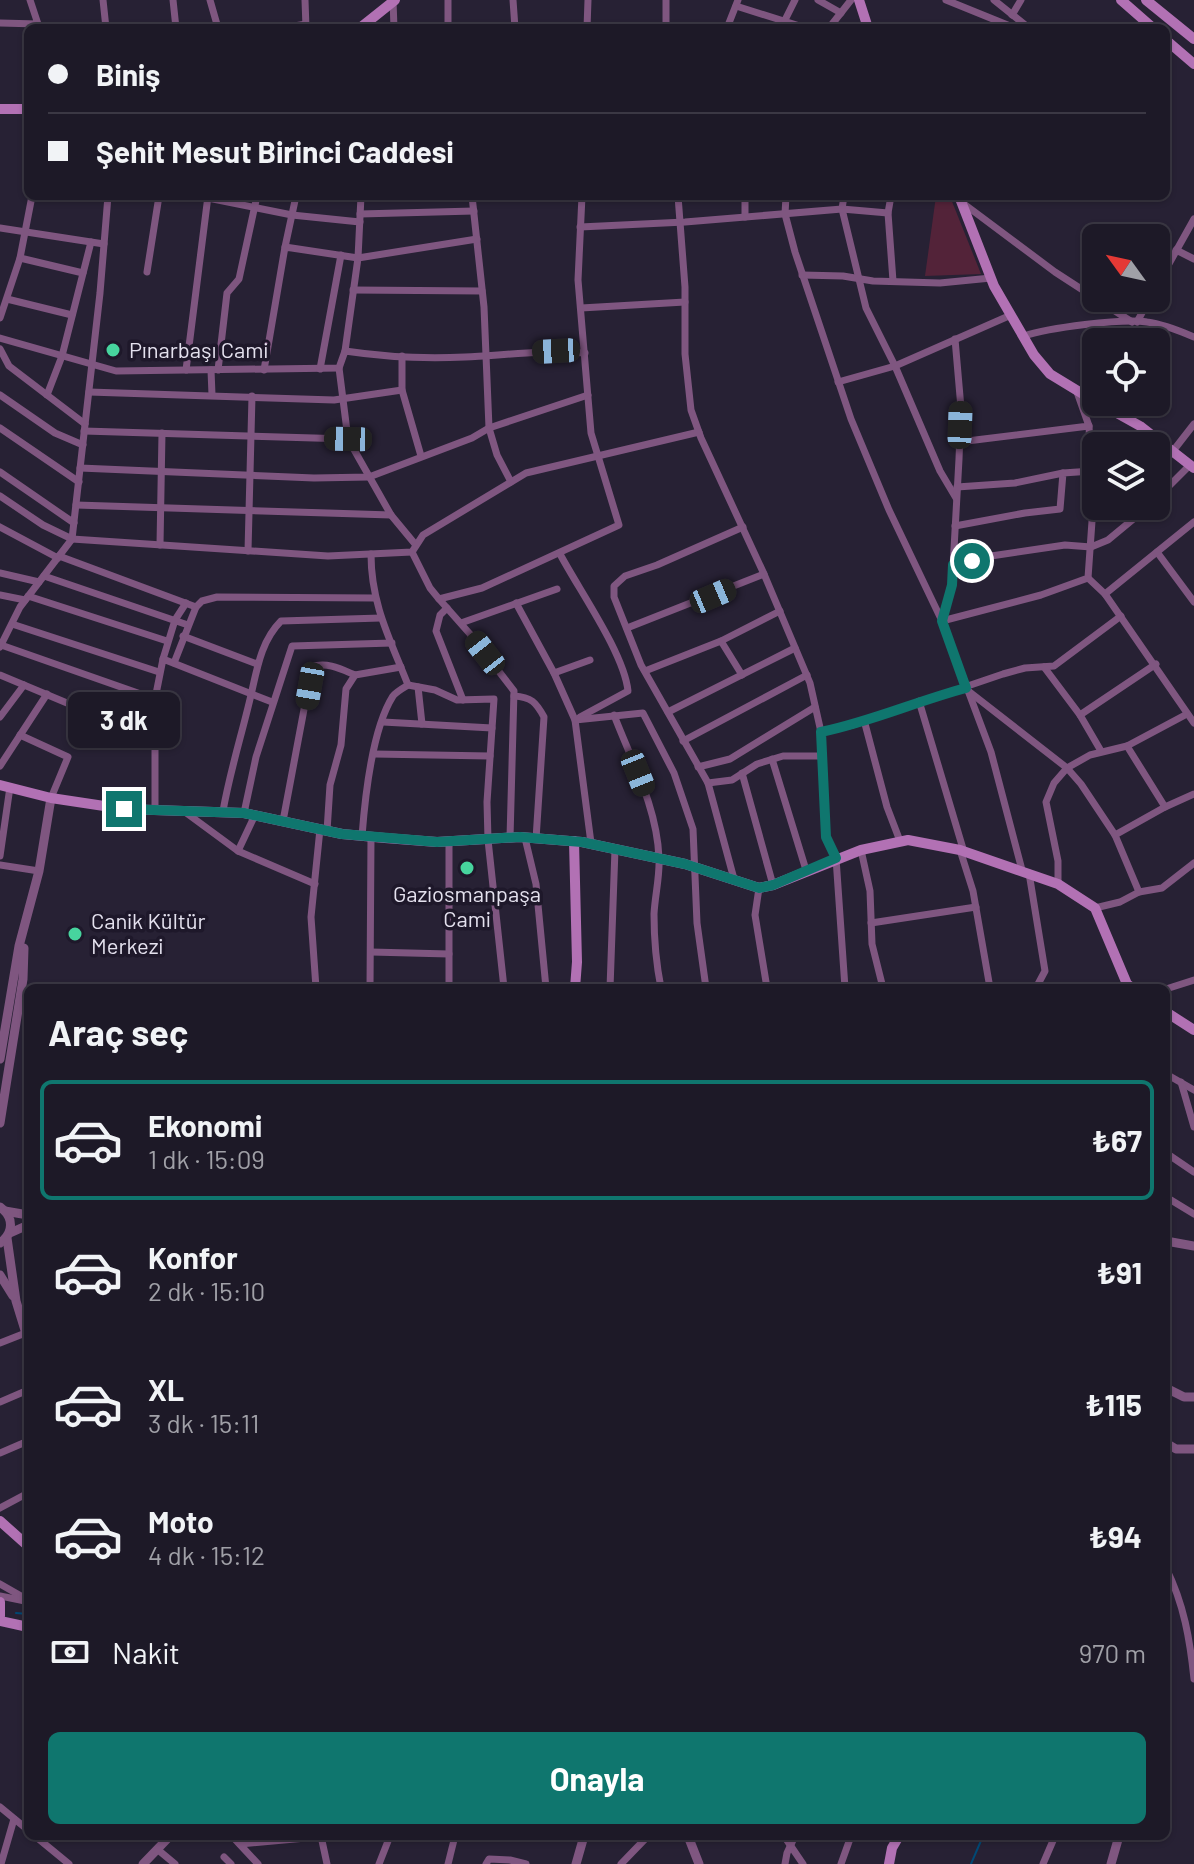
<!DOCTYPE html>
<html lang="tr">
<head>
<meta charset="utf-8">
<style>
	body { margin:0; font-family:Barlow,sans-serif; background:#25222f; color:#f1f3f6; height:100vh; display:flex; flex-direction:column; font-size:30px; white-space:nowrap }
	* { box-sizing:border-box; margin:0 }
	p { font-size:26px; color:#a0a0a7 }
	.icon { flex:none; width:44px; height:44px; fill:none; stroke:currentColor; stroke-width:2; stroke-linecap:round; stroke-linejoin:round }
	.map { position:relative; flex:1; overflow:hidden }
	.sheet { position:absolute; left:24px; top:984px; width:1146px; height:856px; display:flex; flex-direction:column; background:#1d1927; border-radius:12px; box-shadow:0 2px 6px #0004,0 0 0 2px #3b3844 }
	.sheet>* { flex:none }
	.top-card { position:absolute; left:24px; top:24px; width:1146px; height:176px; border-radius:12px; box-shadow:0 2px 6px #0004,0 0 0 2px #3b3844; display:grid; align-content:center; height:176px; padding:0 24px; background:#1d1927 }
	.needle { width:52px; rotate:303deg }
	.buttons { position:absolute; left:1082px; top:224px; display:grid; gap:16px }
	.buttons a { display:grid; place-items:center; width:88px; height:88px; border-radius:12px; background:#1d1927; box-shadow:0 2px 6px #0004,0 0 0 2px #3b3844; font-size:40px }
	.end { position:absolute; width:36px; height:36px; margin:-18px; border:10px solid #0f766e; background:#fff; box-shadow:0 0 0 4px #fff }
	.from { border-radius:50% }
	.bubble { position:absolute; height:56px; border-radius:12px; background:#1d1927; box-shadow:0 2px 6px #0004,0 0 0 2px #3b3844; font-size:26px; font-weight:700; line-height:56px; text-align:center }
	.car { position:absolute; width:24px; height:48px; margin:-24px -12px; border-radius:10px; box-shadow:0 0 6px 2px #0007; background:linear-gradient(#222 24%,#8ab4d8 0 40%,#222 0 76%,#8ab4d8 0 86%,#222 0) }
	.top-card b { display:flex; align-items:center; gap:28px; height:76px; font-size:30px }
	.top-card b+b { border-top:2px solid #3b3844 }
	.top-card i { width:20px; height:20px; background:#f1f3f6 }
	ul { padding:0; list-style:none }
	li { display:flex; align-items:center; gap:24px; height:120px; margin:0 16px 12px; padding:0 8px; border:4px solid transparent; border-radius:12px }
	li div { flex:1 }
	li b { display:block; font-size:30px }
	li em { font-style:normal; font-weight:700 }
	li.current { border-color:#0f766e }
	li>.icon { width:72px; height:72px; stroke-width:1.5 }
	h2 { padding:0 24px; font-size:36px; line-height:96px }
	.pay { display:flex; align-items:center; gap:20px; height:88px; padding:0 24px; font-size:30px }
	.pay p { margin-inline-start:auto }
	.cta { display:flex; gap:16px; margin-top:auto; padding:16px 24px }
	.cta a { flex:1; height:92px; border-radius:12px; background:#0f766e; color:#fff; font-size:32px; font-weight:700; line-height:92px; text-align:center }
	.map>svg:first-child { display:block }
	.green { fill:#532339 }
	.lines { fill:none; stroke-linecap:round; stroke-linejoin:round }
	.stream { stroke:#014874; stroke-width:2 }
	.minor { stroke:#7f5680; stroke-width:7 }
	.tertiary { stroke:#7f5680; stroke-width:9 }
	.secondary { stroke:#b271b4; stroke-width:10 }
	.route { stroke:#0f766e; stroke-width:10 }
	.poi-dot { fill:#47d49e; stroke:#1e182a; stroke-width:3 }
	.labels { text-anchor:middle; stroke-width:7; stroke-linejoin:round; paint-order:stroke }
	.poi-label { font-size:22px; fill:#e4e1ee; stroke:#1e182a; text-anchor:start }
</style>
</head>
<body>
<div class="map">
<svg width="1194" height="1864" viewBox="0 0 1194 1864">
	<rect width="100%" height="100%" fill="#272134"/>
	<polygon class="green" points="936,196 951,199 981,274 925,276"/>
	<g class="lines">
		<g class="stream">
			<polyline points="16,1613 28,1614"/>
			<polyline points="971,1864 983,1836"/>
		</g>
		<g class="minor">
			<polyline points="103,0 106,28"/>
			<polyline points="173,0 176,28"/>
			<polyline points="210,0 218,28"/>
			<polyline points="305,0 306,28"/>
			<polyline points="393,0 394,28"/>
			<polyline points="513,0 515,28"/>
			<polyline points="666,0 666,28"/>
			<polyline points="818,0 841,13"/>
			<polyline points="946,0 1015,28"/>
			<polyline points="994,0 1029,28"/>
			<polyline points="736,6 806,28"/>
			<polyline points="1012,15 1021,0"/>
			<polyline points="785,20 795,0"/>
			<polyline points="0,23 38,24 30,0"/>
			<polyline points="283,28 306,24"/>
			<polyline points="448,28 448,0"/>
			<polyline points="587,28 588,0"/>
			<polyline points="727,28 738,0"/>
			<polyline points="829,28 851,0"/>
			<polyline points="472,196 484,307 489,428 497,455 511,482"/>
			<polyline points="678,196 685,287 685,354 691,410 701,438 764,574 810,683 821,732 826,837 836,858 845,988"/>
			<polyline points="786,196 785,214 795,252 851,419 889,510 942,621 991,752 1022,870"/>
			<polyline points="844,196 842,209 866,308 895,366 940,471 956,498"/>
			<polyline points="208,198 292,215 360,222"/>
			<polyline points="964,204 1055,272 1132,322"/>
			<polyline points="888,213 893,281"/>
			<polyline points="360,214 474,211"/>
			<polyline points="745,217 745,196"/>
			<polyline points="580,227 685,222 842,209 888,213 891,196"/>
			<polyline points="0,228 104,244"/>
			<polyline points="285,247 296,196"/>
			<polyline points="1176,250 1194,259"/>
			<polyline points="20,258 83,273"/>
			<polyline points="147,272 159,196"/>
			<polyline points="802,275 843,276 873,281 940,283 991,278"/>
			<polyline points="1156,287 1194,219"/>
			<polyline points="353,290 482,291"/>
			<polyline points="7,299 72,315"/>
			<polyline points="581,308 685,302"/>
			<polyline points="0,318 20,258 32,196"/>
			<polyline points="1137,322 1150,298"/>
			<path d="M1024,336C1048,328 1122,318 1147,322C1162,324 1180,331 1194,337"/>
			<path d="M0,338L116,371L339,368L345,351C385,357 425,359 465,357C505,355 544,350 585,353"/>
			<polyline points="955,339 961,408 959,459 952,585 942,621 1041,595 1088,578 1093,507 1089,426"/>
			<polyline points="0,349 9,366 85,424"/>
			<polyline points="345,351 358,258 477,239"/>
			<polyline points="402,356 402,390 421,456"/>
			<polyline points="339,368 348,439 391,515 415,544"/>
			<polyline points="320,369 341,255"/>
			<polyline points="186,370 208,196"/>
			<polyline points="211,370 212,395"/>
			<polyline points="218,370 227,293 239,279 257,196"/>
			<polyline points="264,370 285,247 358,258 361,196"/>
			<polyline points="838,382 895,366 1011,315"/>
			<polyline points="89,392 334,400 402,390"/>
			<polyline points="0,395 55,433 83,445"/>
			<polyline points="47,395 62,356 91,242"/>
			<polyline points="0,428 79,482"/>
			<polyline points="84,431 348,439"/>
			<polyline points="959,442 1089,426 1077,392"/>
			<polyline points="1173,451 1194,424"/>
			<polyline points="80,468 314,478 369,477 472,438 489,428 588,395"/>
			<polyline points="0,472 74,523"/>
			<polyline points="957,487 1015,483 1063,473"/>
			<polyline points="0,496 43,525 72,539 328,556 412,552 423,535 526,473 699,432"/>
			<polyline points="1156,499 1190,465"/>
			<polyline points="76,505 391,515"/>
			<polyline points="955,526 1025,513 1060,509 1063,473 1092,471"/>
			<polyline points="0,527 58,558"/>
			<polyline points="160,545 162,433"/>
			<polyline points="248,551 252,396"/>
			<polyline points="412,552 430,588 439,599 482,588 619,525 591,433 578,280 582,196"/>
			<polyline points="1157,552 1194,602"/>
			<path d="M560,554C579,590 624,653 628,691L580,717"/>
			<polyline points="59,556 196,607"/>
			<polyline points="953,565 991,556 1065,545 1091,547 1108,540 1149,506"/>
			<polyline points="0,573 39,582"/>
			<polyline points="44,576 188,625"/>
			<polyline points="1088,578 1105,594 1194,723"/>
			<polyline points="1105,594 1194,522"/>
			<polyline points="0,595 25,600"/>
			<polyline points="28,596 167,641"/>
			<polyline points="439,599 470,634 514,691 510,838"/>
			<polyline points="516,603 554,673 575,720 591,843"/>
			<polyline points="447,608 440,615 436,631 463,700"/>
			<polyline points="461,623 557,589"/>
			<polyline points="12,624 159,672"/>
			<polyline points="627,628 764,574"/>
			<polyline points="183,636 257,664"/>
			<polyline points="721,641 780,611"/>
			<polyline points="1,645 155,699"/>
			<polyline points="0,647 20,607 72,539 100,293 108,196"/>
			<polyline points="163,659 175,620 186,603"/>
			<polyline points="174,663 196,607 202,601 217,597 375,598"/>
			<polyline points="1044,667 1080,715 1101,751"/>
			<polyline points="645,671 721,641 742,675"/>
			<polyline points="554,673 590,660"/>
			<polyline points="0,675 67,703 154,733"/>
			<polyline points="408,685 435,690 457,700 494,699 487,802 488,840 504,988"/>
			<polyline points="418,687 422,724"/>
			<polyline points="967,690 1067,768 1081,784 1115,835 1139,892"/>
			<path d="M514,696C531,697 536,702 544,717L536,839"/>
			<polyline points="919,701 964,852"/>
			<polyline points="668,712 795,648"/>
			<path d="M614,715C632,762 657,807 659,858C660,876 655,895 654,914C654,939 656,963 661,988"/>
			<polyline points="1080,715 1156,664"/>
			<polyline points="0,717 24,685"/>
			<polyline points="575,720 643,713 674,773 693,829 697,923 706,988"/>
			<polyline points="864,720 887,807 900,841"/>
			<polyline points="383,722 492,728"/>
			<polyline points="821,732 853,725 1003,674 1025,668 1054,666 1121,616"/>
			<polyline points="20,735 68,757 51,798"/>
			<polyline points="683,741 807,675"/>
			<polyline points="1127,746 1165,807"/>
			<polyline points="374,754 490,756"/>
			<polyline points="772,759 806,870"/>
			<polyline points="0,766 47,694"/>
			<polyline points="698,767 730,759 815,707"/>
			<polyline points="742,773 773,885"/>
			<polyline points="708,783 732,780 757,764 783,756 822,756"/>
			<polyline points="155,811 155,699 163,659 272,702"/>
			<path d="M223,811C230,771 242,734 251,695C257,669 261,641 281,621L381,618"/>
			<polyline points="185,812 238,851"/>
			<polyline points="244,813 256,757 292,646 392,643"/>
			<polyline points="255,815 238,851 315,884"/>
			<path d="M283,821L312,667C326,661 343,670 355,675"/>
			<polyline points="327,831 330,785 341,745 346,689 355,675 401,667"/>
			<polyline points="1115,835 1165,807 1194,794"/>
			<path d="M362,836C365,797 372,729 393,696C396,692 403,688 408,685C390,639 371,604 371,554"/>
			<polyline points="525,838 536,884 546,988"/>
			<polyline points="449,842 449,988"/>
			<polyline points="861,850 870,891 872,944 883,988"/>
			<polyline points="960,850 973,891 990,988"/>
			<polyline points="0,856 10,787"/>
			<polyline points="0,865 39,871"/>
			<polyline points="1029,873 1045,971 1037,986"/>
			<polyline points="734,879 708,783 641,665 614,597 614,586 625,576 657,565 743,527"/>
			<polyline points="1058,884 1058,861 1046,802 1054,783 1067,768 1090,755 1127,746 1187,714"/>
			<polyline points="759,888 755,915 767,988"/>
			<polyline points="1095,908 1120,902 1139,892 1162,888 1194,863"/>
			<polyline points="871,923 976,907"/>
			<polyline points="371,952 449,954"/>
			<polyline points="316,988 311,917 320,829"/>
			<polyline points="370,988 371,837"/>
			<polyline points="610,988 615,849"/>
			<polyline points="1015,988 1037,986 1037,988"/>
			<polyline points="1166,989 1194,980"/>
			<polyline points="1166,1074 1194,1090"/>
			<polyline points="1181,1082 1194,1127"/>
			<polyline points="1166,1153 1194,1172"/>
			<polyline points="1166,1197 1194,1214"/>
			<polyline points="0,1343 28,1332"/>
			<polyline points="0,1402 28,1390"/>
			<polyline points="0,1453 28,1441"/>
			<polyline points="0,1508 28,1493"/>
			<path d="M1166,1568C1184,1604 1190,1640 1194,1679"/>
			<polyline points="0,1584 28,1600"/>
			<polyline points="0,1596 25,1601"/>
			<polyline points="0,1807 28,1830"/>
			<polyline points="35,1836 69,1864"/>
			<polyline points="232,1836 258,1864"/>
			<polyline points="321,1836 327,1864"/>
			<polyline points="784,1836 803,1864"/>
			<polyline points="240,1844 328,1836"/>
			<polyline points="157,1849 175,1864"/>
			<polyline points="224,1857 231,1864"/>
			<polyline points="1,1864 14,1819"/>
			<polyline points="379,1864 390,1836"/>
			<polyline points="448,1864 455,1836"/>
			<polyline points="486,1864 489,1859 510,1860 526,1864"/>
			<polyline points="621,1864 648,1836"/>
			<polyline points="785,1864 787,1853 795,1836"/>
			<polyline points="841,1864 851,1836"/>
			<polyline points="1043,1864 1055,1836"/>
		</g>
		<g class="tertiary">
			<polyline points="0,1059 19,946 39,871 51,798"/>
			<polyline points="0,1123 23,979 24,948"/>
			<path d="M0,1207C14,1217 14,1233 0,1243"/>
			<polyline points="5,1211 28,1215"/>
			<polyline points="10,1233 28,1225"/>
			<polyline points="7,1238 16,1301 28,1340"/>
			<polyline points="1166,1241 1194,1246"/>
			<polyline points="0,1275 13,1296"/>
			<polyline points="1166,1388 1184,1397 1194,1397"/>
			<polyline points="1166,1443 1176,1449 1194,1449"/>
			<polyline points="688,1836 699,1864"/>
			<polyline points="143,1864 170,1836"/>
			<polyline points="576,1864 584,1836"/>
			<polyline points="1111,1864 1119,1836"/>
		</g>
		<g class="secondary">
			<polyline points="859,0 868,28"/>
			<polyline points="1121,0 1153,28"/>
			<polyline points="1146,0 1194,39"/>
			<polyline points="360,28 395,0"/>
			<polyline points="1166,40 1194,64"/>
			<polyline points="0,109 28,109"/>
			<polyline points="959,196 994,286 1034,355 1050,374 1096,402"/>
			<polyline points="1097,402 1140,426 1194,468"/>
			<polyline points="0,785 51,798 124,809 244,813 342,834 385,838 437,842 520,837 582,842 685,864 759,888 773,885 861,850 908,840 960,850 1058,884 1095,908 1127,984 1132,988"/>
			<polyline points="574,841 577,962 575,988"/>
			<polyline points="1166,1012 1194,1030"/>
			<polyline points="0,1521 28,1546"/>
			<polyline points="0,1602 0,1616"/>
			<polyline points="0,1621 28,1627"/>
			<polyline points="889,1864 892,1848 899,1836"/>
		</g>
	</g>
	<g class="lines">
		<path class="route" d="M124,809L244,813L342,834L437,842L520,837L582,842L685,864L759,888L773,885L836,858L826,837L821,732C870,722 917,701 966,688L942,621L952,585L953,565L972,561"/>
	</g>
	<g class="poi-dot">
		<circle cx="113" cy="350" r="8"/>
		<circle cx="467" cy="868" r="8"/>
		<circle cx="75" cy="934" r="8"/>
	</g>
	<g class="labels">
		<g class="poi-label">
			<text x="129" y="358">Pınarbaşı Cami</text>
			<text x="467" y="902" text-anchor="middle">Gaziosmanpaşa<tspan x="467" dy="25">Cami</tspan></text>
			<text x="91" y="929">Canik Kültür<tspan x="91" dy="25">Merkezi</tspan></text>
		</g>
	</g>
</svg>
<div class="buttons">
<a><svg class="needle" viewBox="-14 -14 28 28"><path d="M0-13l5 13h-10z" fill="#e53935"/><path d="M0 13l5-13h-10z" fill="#a0a0a7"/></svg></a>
<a><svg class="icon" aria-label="locate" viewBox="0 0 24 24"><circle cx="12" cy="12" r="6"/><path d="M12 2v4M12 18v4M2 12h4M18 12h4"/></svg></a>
<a><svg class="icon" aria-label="layers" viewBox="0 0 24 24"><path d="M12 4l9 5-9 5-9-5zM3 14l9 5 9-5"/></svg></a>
</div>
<i class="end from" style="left:972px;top:561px"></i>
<i class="end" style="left:124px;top:809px"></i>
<div class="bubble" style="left:68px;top:692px;width:112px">3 dk</div>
<i class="car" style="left:556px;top:351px;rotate:267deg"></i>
<i class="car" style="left:960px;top:425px;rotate:2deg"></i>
<i class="car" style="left:348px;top:439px;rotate:271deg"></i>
<i class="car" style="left:713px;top:596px;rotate:67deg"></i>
<i class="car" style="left:485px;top:653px;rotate:322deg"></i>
<i class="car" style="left:310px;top:686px;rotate:190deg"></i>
<i class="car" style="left:638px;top:773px;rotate:158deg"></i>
<div class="top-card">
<b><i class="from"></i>Biniş</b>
<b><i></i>Şehit Mesut Birinci Caddesi</b>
</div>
<section class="sheet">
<h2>Araç seç</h2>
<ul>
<li class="current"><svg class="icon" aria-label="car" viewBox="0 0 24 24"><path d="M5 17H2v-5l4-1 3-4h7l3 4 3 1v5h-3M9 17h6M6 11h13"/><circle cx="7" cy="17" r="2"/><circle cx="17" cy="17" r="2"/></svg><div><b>Ekonomi</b><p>1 dk · 15:09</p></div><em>₺67</em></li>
<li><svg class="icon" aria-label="car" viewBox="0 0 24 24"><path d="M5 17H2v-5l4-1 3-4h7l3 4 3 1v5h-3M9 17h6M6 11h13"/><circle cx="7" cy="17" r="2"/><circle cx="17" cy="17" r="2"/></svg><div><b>Konfor</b><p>2 dk · 15:10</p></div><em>₺91</em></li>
<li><svg class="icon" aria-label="car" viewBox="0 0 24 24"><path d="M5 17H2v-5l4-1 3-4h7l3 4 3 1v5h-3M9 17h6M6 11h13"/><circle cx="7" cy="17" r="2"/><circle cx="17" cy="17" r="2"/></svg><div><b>XL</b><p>3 dk · 15:11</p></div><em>₺115</em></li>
<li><svg class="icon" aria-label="car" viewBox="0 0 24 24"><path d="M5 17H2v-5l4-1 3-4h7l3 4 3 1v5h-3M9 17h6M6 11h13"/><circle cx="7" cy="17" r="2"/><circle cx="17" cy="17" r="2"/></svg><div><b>Moto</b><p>4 dk · 15:12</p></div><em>₺94</em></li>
</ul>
<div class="pay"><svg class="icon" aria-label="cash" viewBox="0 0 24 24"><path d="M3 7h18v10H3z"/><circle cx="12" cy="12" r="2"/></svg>Nakit<p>970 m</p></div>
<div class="cta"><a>Onayla</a></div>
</section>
</div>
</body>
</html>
